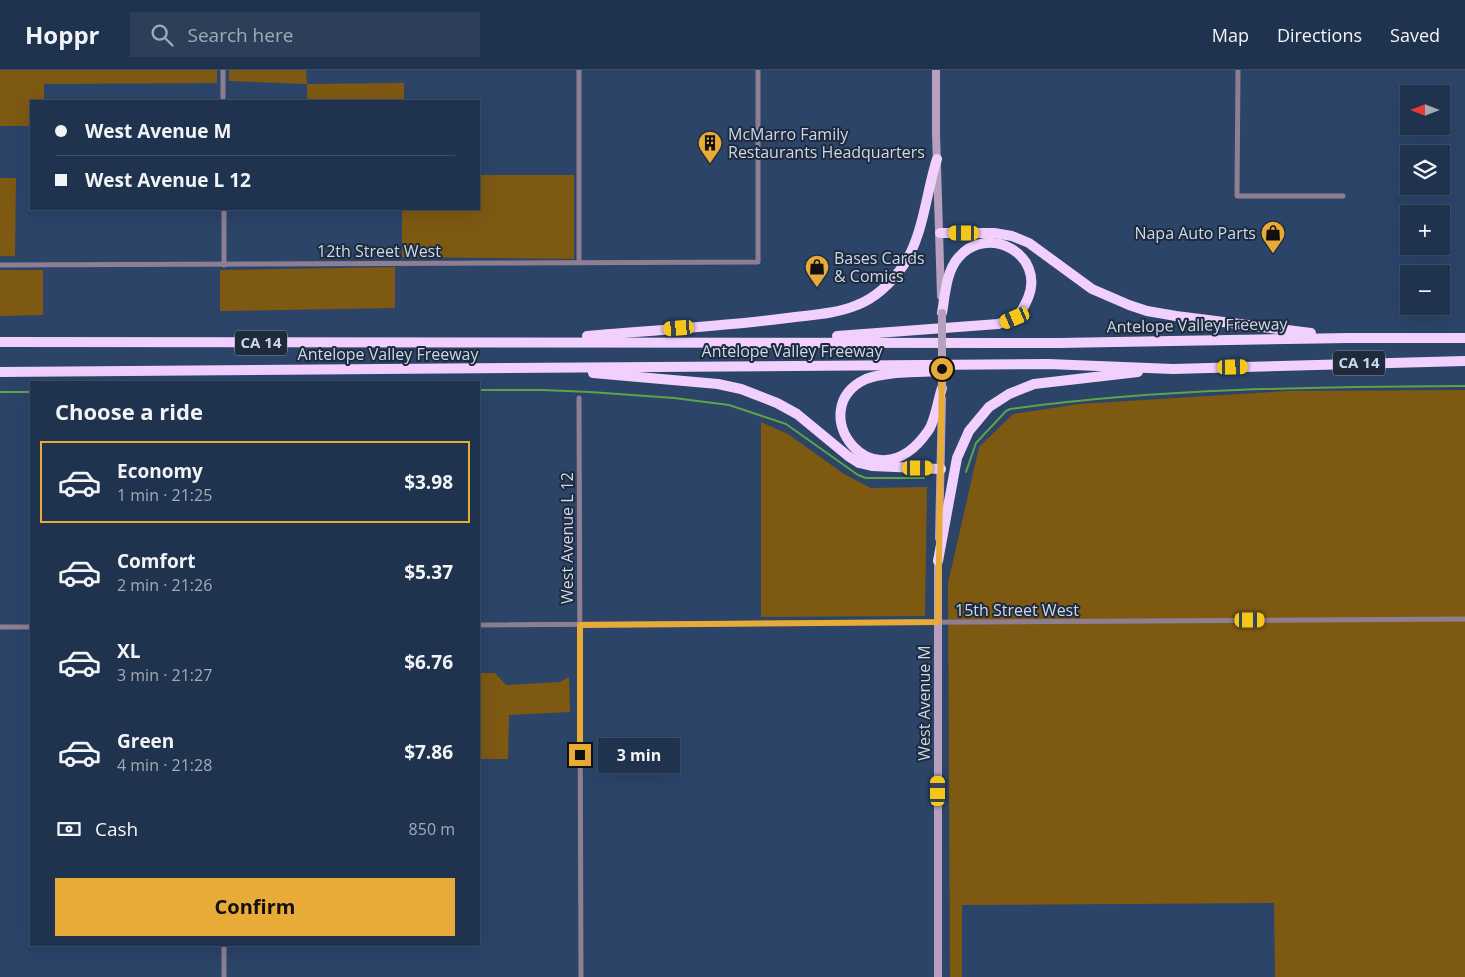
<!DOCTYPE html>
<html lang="en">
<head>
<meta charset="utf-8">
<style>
	body { margin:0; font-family:"Open Sans",sans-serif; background:#2d3f58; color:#f1f3f6; height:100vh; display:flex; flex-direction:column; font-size:19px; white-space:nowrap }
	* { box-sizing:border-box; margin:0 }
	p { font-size:16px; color:#a2aab6 }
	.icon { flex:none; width:28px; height:28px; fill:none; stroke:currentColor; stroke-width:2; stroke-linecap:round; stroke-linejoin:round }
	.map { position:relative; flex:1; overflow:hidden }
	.sheet { position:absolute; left:30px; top:311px; width:450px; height:565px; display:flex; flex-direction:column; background:#20334e; border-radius:0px; box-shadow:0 5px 20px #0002,0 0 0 1px #3d4e66 }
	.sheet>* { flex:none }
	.banner { position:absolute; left:30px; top:30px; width:450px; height:110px; border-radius:0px; box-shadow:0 5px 20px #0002,0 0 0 1px #3d4e66; display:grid; align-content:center; height:110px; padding:0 25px; background:#20334e }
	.needle { width:32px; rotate:270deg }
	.buttons { position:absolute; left:1400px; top:15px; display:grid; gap:10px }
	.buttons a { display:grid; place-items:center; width:50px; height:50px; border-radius:0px; background:#20334e; box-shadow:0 5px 20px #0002,0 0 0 1px #3d4e66; font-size:25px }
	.end { position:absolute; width:22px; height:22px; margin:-11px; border:6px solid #e9ab38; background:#111; box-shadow:0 0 0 2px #111 }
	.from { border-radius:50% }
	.bubble { position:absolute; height:35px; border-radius:0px; background:#20334e; box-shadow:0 5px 20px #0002,0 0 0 1px #3d4e66; font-size:16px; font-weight:700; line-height:35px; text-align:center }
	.car { position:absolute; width:15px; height:30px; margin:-15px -8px; border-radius:6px; box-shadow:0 0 4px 1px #0007; background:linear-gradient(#f5c518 24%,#345 0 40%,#f5c518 0 76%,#345 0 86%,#f5c518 0) }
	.banner b { display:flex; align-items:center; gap:18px; height:48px; font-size:19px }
	.banner b+b { border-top:1px solid #3d4e66 }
	.banner i { width:12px; height:12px; background:#f1f3f6 }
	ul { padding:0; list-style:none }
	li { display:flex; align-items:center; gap:15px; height:82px; margin:0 10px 8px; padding:0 15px; border:2px solid transparent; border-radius:0px }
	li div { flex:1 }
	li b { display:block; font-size:19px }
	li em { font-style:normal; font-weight:700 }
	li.on { border-color:#e9ab38 }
	li>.icon { width:45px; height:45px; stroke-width:1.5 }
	h2 { padding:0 25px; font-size:22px; line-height:60px }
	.pay { display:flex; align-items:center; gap:12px; height:55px; padding:0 25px; font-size:19px }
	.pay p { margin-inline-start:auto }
	.primary-button { display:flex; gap:10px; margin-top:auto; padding:10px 25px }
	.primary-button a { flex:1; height:58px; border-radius:0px; background:#e9ab38; color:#111; font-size:20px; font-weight:700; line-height:58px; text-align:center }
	header { display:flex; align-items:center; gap:30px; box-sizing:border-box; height:70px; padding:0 25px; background:#20334e; border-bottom:1px solid #3d4e66 }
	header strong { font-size:24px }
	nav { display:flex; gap:28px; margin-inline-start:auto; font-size:18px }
	.search { width:350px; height:45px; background:#2d3f58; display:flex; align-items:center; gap:12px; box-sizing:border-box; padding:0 18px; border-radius:0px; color:#a2aab6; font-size:19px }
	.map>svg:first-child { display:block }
	.green { fill:#7e5912 }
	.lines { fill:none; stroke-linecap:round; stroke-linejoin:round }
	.stream { stroke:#5fa349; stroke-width:2 }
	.minor { stroke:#8d7f91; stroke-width:5 }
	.secondary { stroke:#b6a0bd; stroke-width:8 }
	.motorway { stroke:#f2d0fd; stroke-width:10 }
	.secondary-bridge { stroke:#b6a0bd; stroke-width:8 }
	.route { stroke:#e9ab38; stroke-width:6 }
	.labels { text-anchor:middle; stroke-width:4; stroke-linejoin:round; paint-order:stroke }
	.shield { fill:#1f2a3b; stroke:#97a4b9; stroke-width:1 }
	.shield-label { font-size:15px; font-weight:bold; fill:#cad9ef }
	.poi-label { font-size:16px; fill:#cad9ef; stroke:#1f2a3b; text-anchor:start }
	.street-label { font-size:16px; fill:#cad9ef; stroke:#1f2a3b }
</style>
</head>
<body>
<header>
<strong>Hoppr</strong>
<div class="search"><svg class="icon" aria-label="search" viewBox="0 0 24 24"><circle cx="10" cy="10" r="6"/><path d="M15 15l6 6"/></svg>Search here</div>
<nav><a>Map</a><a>Directions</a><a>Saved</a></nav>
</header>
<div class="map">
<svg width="1465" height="907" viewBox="0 0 1465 907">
	<rect width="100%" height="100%" fill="#2b4468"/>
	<g class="green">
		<polygon points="0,0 217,0 217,13 44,14 44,31 31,31 31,56 0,56"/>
		<polygon points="229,0 306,0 307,14 404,13 404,31 307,31 307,14 229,11"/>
		<polygon points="479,105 574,105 574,189 402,187 402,139 479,139"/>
		<polygon points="0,108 16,108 15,186 0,186"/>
		<polygon points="395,197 395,238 220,241 220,200"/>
		<polygon points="0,200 43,200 43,245 0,246"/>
		<polygon points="1465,320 1465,907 1275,907 1274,833 962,835 962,907 950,907 948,513 979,377 1013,344 1079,334 1286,321"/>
		<polygon points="761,352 788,364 844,404 871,418 927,417 925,546 761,547"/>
		<polygon points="479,603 495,603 506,615 560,612 569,607 570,642 509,645 508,689 479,689"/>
	</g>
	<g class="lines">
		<g class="stream">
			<polyline points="479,320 543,320 590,322 674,328 729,335 786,354 858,405 866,408 924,408"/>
			<polyline points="0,322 31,322"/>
			<path d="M966,402L976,373L1006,341L1010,339C1161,318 1313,317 1465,316"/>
		</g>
		<g class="minor">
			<polyline points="223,0 223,31"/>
			<polyline points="579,0 579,192"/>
			<polyline points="1238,0 1237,126 1343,126"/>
			<polyline points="224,139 224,195"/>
			<polyline points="0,195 758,192 758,0"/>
			<polyline points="579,328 581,907"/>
			<polyline points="479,555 1465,549"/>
			<polyline points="0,557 31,557"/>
			<polyline points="224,907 224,875"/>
		</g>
		<g class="secondary">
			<polyline points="936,0 936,64 941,226"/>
			<polyline points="939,468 942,329"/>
			<polyline points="938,907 938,487"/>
		</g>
		<g class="motorway">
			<polyline points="940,163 994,163 1012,166 1029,173 1092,219 1129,235 1147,241 1176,246 1311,263"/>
			<path d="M587,266C654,260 721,257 787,248C810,245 836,244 857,235C878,227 893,211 905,193C924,162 926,123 937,89"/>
			<path d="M837,266L998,254C1003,252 1011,250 1016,247C1022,242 1025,235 1028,228C1046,184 987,153 958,188C946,202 945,226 942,243"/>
			<polyline points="0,272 1059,273 1349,268 1465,268"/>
			<path d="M938,301C917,303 886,301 866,309C801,339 874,439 928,361C935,352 938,329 942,318"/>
			<polyline points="0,302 1048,294 1173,299 1465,291"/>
			<polyline points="593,303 718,314 741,319 777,333 797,344 848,386 859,393 872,396 941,399"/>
			<polyline points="938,491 957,388 969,361 989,337 1009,324 1034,314 1138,302"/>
		</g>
		<polyline class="secondary-bridge" points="942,243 942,318"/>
	</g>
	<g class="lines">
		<polyline class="route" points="580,685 580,555 938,552 942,299"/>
	</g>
	<defs>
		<symbol id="building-pin" viewBox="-11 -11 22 30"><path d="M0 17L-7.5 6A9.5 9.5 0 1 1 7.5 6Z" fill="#e9ab38" stroke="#1f2a3b"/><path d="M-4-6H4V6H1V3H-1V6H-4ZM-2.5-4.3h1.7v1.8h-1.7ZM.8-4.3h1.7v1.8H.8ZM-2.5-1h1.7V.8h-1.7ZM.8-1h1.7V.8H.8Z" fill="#111"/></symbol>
		<symbol id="shop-pin" viewBox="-11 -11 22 30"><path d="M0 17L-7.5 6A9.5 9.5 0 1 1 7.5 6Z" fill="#e9ab38" stroke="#1f2a3b"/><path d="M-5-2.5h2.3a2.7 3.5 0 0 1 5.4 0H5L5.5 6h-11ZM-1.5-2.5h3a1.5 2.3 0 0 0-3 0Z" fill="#111"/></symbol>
	</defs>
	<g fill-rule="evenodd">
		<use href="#building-pin" x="696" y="59" width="28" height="38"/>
		<use href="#shop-pin" x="1259" y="149" width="28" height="38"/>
		<use href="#shop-pin" x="803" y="183" width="28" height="38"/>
	</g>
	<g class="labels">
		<g class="shield">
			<rect x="235" y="260.5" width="52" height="25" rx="4"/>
			<rect x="1333" y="280.5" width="52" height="25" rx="4"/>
		</g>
		<g class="shield-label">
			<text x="261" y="278">CA 14</text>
			<text x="1359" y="298">CA 14</text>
		</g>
		<g class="poi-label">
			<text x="728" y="70">McMarro Family<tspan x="728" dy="18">Restaurants Headquarters</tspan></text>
			<text x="1256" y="169" text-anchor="end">Napa Auto Parts</text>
			<text x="834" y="194">Bases Cards<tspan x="834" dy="18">&amp; Comics</tspan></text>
		</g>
		<g class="street-label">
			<text x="379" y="187">12th Street West</text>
			<text transform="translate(1197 255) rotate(-1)" y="6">Antelope Valley Freeway</text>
			<text x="792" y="287">Antelope Valley Freeway</text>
			<text x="388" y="290">Antelope Valley Freeway</text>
			<text transform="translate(567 468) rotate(-90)" y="6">West Avenue L 12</text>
			<text x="1017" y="546">15th Street West</text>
			<text transform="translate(924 633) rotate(-90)" y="6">West Avenue M</text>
		</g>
	</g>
</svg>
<div class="buttons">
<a><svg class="needle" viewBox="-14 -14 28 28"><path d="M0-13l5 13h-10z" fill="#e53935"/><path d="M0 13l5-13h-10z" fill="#a2aab6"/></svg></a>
<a><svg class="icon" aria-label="layers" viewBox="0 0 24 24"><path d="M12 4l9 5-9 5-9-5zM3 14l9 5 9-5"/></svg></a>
<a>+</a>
<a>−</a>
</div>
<i class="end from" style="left:942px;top:299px"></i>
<i class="end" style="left:580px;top:685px"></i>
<div class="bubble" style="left:598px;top:668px;width:82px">3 min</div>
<i class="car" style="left:964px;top:163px;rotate:270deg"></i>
<i class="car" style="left:1015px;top:248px;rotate:247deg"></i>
<i class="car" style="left:679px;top:258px;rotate:265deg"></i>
<i class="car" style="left:1233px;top:297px;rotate:89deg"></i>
<i class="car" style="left:918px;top:398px;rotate:90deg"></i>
<i class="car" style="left:1250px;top:550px;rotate:90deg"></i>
<i class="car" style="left:938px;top:721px;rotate:0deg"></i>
<div class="banner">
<b><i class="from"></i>West Avenue M</b>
<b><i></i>West Avenue L 12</b>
</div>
<section class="sheet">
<h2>Choose a ride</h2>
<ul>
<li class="on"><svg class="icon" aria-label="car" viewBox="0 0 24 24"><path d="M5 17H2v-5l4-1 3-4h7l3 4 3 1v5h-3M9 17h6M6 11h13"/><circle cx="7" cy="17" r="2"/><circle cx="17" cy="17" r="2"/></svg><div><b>Economy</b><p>1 min · 21:25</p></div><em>$3.98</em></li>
<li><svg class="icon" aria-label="car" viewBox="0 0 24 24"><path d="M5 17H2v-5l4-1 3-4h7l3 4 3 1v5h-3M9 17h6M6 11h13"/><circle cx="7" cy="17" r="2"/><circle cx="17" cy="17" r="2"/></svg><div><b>Comfort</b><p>2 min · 21:26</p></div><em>$5.37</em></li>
<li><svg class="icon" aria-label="car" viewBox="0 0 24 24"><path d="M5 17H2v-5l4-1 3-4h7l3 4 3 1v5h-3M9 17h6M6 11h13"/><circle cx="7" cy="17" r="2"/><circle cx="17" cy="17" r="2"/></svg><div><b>XL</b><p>3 min · 21:27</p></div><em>$6.76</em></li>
<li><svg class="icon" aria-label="car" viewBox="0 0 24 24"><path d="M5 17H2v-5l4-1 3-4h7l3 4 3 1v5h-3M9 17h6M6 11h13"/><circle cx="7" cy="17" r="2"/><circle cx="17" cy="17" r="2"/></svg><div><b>Green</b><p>4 min · 21:28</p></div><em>$7.86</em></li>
</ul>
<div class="pay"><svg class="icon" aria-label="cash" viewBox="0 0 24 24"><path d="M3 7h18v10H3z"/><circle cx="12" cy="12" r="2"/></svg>Cash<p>850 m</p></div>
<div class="primary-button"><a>Confirm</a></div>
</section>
</div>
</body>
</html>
